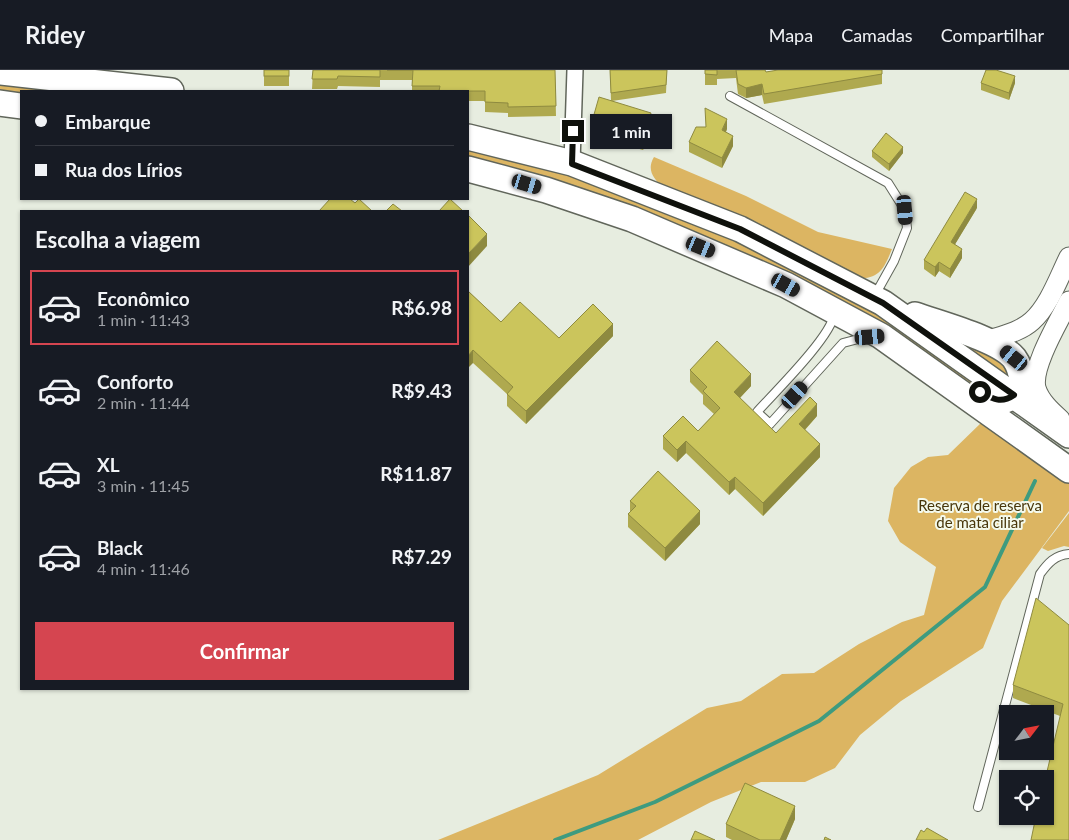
<!DOCTYPE html>
<html lang="pt">
<head>
<meta charset="utf-8">
<style>
	body { margin:0; font-family:Lato,sans-serif; background:#20242c; color:#f1f3f6; height:100vh; display:flex; flex-direction:column; font-size:19px; white-space:nowrap }
	* { box-sizing:border-box; margin:0 }
	p { font-size:16px; color:#9ea1a6 }
	.icon { flex:none; width:28px; height:28px; fill:none; stroke:currentColor; stroke-width:2; stroke-linecap:round; stroke-linejoin:round }
	.map { position:relative; flex:1; overflow:hidden }
	.sheet { position:absolute; left:20px; top:140px; width:449px; height:480px; display:flex; flex-direction:column; background:#171b24; border-radius:0px; box-shadow:0 1px 4px #0004 }
	.sheet>* { flex:none }
	.top-card { position:absolute; left:20px; top:20px; width:449px; height:110px; border-radius:0px; box-shadow:0 1px 4px #0004; display:grid; align-content:center; height:110px; padding:0 15px; background:#171b24 }
	.needle { width:32px; rotate:58deg }
	.controls { position:absolute; left:999px; top:635px; display:grid; gap:10px }
	.controls a { display:grid; place-items:center; width:55px; height:55px; border-radius:0px; background:#171b24; box-shadow:0 1px 4px #0004; font-size:25px }
	.end { position:absolute; width:22px; height:22px; margin:-11px; border:6px solid #0f110c; background:#fff; box-shadow:0 0 0 2px #fff }
	.from { border-radius:50% }
	.bubble { position:absolute; height:35px; border-radius:0px; background:#171b24; box-shadow:0 1px 4px #0004; font-size:16px; font-weight:700; line-height:35px; text-align:center }
	.car { position:absolute; width:15px; height:30px; margin:-15px -8px; border-radius:6px; box-shadow:0 0 4px 1px #0007; background:linear-gradient(#222 24%,#8ab4d8 0 40%,#222 0 76%,#8ab4d8 0 86%,#222 0) }
	.top-card b { display:flex; align-items:center; gap:18px; height:48px; font-size:19px }
	.top-card b+b { border-top:1px solid #363941 }
	.top-card i { width:12px; height:12px; background:#f1f3f6 }
	ul { padding:0; list-style:none }
	li { display:flex; align-items:center; gap:15px; height:75px; margin:0 10px 8px; padding:0 5px; border:2px solid transparent; border-radius:0px }
	li div { flex:1 }
	li b { display:block; font-size:19px }
	li em { font-style:normal; font-weight:700 }
	li.selected { border-color:#d54550 }
	li>.icon { width:45px; height:45px; stroke-width:1.5 }
	h2 { padding:0 15px; font-size:22px; line-height:60px }
	.button { display:flex; gap:10px; margin-top:auto; padding:10px 15px }
	.button a { flex:1; height:58px; border-radius:0px; background:#d54550; color:#fff; font-size:20px; font-weight:700; line-height:58px; text-align:center }
	header { display:flex; align-items:center; gap:30px; box-sizing:border-box; height:70px; padding:0 25px; background:#171b24; border-bottom:1px solid #363941 }
	header strong { font-size:24px }
	nav { display:flex; gap:28px; margin-inline-start:auto; font-size:18px }
	.map>svg:first-child { display:block }
	.green { fill:#dcb562 }
	.lines { fill:none; stroke-linecap:round; stroke-linejoin:round }
	.stream { stroke:#3e9b7f; stroke-width:4 }
	.service-casing { stroke:#61665b; stroke-width:10 }
	.minor-casing { stroke:#61665b; stroke-width:18 }
	.tertiary-casing { stroke:#61665b; stroke-width:21 }
	.trunk-casing { stroke:#61665b; stroke-width:28 }
	.service { stroke:#fff; stroke-width:8 }
	.minor { stroke:#fff; stroke-width:15 }
	.tertiary { stroke:#fff; stroke-width:19 }
	.trunk { stroke:#fff; stroke-width:25 }
	.wall { fill:#afa94f }
	.shaded-wall { fill:#8e8a40 }
	.building { fill:#cbc55c; stroke:#8e8a40 }
	.route { stroke:#0f110c; stroke-width:6 }
	.labels { text-anchor:middle; stroke-width:4; stroke-linejoin:round; paint-order:stroke }
	.park-label { font-size:15px; fill:#48360a; stroke:#f4faed }
</style>
</head>
<body>
<header>
<strong>Ridey</strong>
<nav><a>Mapa</a><a>Camadas</a><a>Compartilhar</a></nav>
</header>
<div class="map">
<svg width="1069" height="770" viewBox="0 0 1069 770">
	<rect width="100%" height="100%" fill="#e7ede0"/>
	<g class="green">
		<polygon points="0,11 94,21 21,21 21,25 0,23"/>
		<path d="M468,76L600,114L665,137L853,226L985,321C940,297 902,260 855,237C731,177 597,135 468,88Z"/>
		<path d="M654,87L746,126L818,162L892,179C885,196 880,210 858,208L663,118C654,109 646,100 654,87Z"/>
		<polygon points="928,259 1004,290 1014,312"/>
		<polygon points="983,351 1069,413 1069,441 1002,531 983,578 901,631 860,665 835,698 805,712 761,712 711,732 638,770 438,770 598,705 707,638 741,631 782,604 814,603 859,574 902,552 924,545 936,497 900,472 888,451 894,418 911,397 928,387 948,385"/>
		<polygon points="1069,443 1069,477 1064,476 1048,481 1042,478"/>
	</g>
	<g class="lines">
		<polyline class="stream" points="555,770 655,732 819,651 985,517 1035,411"/>
		<defs>
			<g id="service">
				<polyline points="730,26 888,113 905,140 907,158 894,191 875,225"/>
				<path d="M834,244C832,266 774,323 757,342L770,354L843,273L866,267"/>
				<path d="M978,737L1040,504C1048,493 1055,485 1069,484"/>
			</g>
			<polyline id="minor" points="572,93 575,0"/>
			<g id="tertiary">
				<path d="M986,271C1001,266 1020,262 1032,251C1049,236 1059,207 1069,187"/>
				<path d="M1060,349C1051,341 1040,331 1036,318C1031,297 1059,251 1069,231"/>
			</g>
			<g id="trunk">
				<polyline points="0,2 171,21"/>
				<polyline points="0,33 21,36"/>
				<polyline points="468,67 572,93 740,159 883,233 1069,365"/>
				<polyline points="468,99 546,120 632,149 786,215 881,266 1069,400"/>
				<path d="M915,245C940,254 998,269 1014,288C1019,295 1021,302 1022,310C1018,321 1012,331 999,331"/>
			</g>
		</defs>
		<use href="#service" class="service-casing"/>
		<use href="#minor" class="minor-casing"/>
		<use href="#tertiary" class="tertiary-casing"/>
		<use href="#trunk" class="trunk-casing"/>
		<use href="#service" class="service"/>
		<use href="#minor" class="minor"/>
		<use href="#tertiary" class="tertiary"/>
		<use href="#trunk" class="trunk"/>
	</g>
	<g class="wall">
		<rect x="264" y="0" width="25" height="16"/>
		<polygon points="313,0 555,0 556,46 508,47 508,43 485,42 485,31 468,31 468,21 412,21 412,10 380,10 380,17 338,16 337,19 312,19"/>
		<polygon points="610,0 667,0 666,23 612,31 651,53 643,80 591,65 591,55 611,31"/>
		<polygon points="705,0 765,0 766,2 882,4 882,14 764,34 762,25 746,28 738,24 736,8 717,9 717,15 705,15"/>
		<polygon points="981,13 1015,13 1009,30 981,20"/>
		<polygon points="727,59 726,62 733,76 722,98 689,82 689,72"/>
		<polygon points="872,81 903,83 889,101 872,87"/>
		<polygon points="977,138 955,174 962,188 950,208 939,201 935,207 924,199 924,190"/>
		<polygon points="468,221 501,252 559,268 613,266 526,354 507,336 507,324 473,293"/>
		<polygon points="690,300 751,316 740,328 776,363 817,346 805,360 820,387 763,446 735,419 729,425 686,383 677,392 663,379 663,366 698,361 714,344 703,334 703,325 690,312"/>
		<polygon points="630,431 700,454 665,491 628,457 628,444 630,442"/>
		<polygon points="1069,555 1069,770 1060,646 1013,628 1013,615"/>
		<polygon points="795,749 786,770 732,770 726,767 726,754"/>
	</g>
	<g class="shaded-wall">
		<polygon points="1015,6 1015,13 1009,30 1009,23"/>
		<polygon points="762,14 762,25 746,28 746,18"/>
		<polygon points="651,43 651,53 643,80 643,71"/>
		<polygon points="727,49 727,59 722,70 722,60"/>
		<polygon points="733,66 733,76 722,98 722,88"/>
		<polygon points="903,77 903,83 889,101 889,94"/>
		<polygon points="977,129 977,138 951,181 951,172"/>
		<polygon points="487,164 487,176 468,197 468,184"/>
		<polygon points="962,179 962,188 950,208 950,199"/>
		<polygon points="939,192 939,201 935,207 935,197"/>
		<polygon points="613,254 613,266 526,354 526,341"/>
		<polygon points="473,280 473,293 468,298 468,286"/>
		<polygon points="751,304 751,316 734,334 734,322"/>
		<polygon points="817,334 817,346 799,366 799,354"/>
		<polygon points="686,371 686,383 677,392 677,380"/>
		<polygon points="820,374 820,387 763,446 763,433"/>
		<polygon points="735,407 735,419 729,425 729,412"/>
		<polygon points="700,441 700,454 665,491 665,478"/>
		<polygon points="795,736 795,749 786,770 780,770"/>
	</g>
	<g class="building">
		<rect x="264" y="0" width="25" height="6"/>
		<polygon points="313,0 380,0 380,7 338,6 337,9 312,9"/>
		<polygon points="387,0 555,0 556,36 508,37 508,33 485,32 485,21 439,21 440,16 412,16 413,0"/>
		<polygon points="610,0 667,0 666,15 611,23"/>
		<polygon points="705,0 717,0 717,5 705,4"/>
		<polygon points="736,0 765,0 766,2 778,0 882,0 882,4 764,24 762,14 746,18 738,14"/>
		<polygon points="986,0 996,0 1015,6 1009,23 981,13"/>
		<polygon points="599,27 651,43 643,71 591,55"/>
		<polygon points="705,38 727,49 722,60 733,66 722,88 689,72 696,57 706,57"/>
		<polygon points="886,63 903,77 889,94 872,81"/>
		<polygon points="965,122 977,129 951,172 962,179 950,199 939,192 935,197 924,190"/>
		<polygon points="330,129 350,129 355,133 359,129 372,141 319,141"/>
		<polygon points="450,129 463,141 439,141"/>
		<polygon points="393,134 402,141 386,141"/>
		<polygon points="468,145 487,164 468,184"/>
		<polygon points="468,221 501,252 520,232 559,268 593,234 613,254 526,341 507,324 513,317 473,280 468,286"/>
		<polygon points="717,271 751,304 734,322 776,363 810,327 817,334 799,354 820,374 763,433 735,407 729,412 686,371 677,380 663,366 683,346 698,361 720,338 703,321 707,317 690,300"/>
		<polygon points="658,401 700,441 665,478 628,444 636,436 630,431"/>
		<polygon points="1036,528 1069,555 1069,770 1031,770 1036,746 1045,746 1045,710 1063,634 1013,615"/>
		<polygon points="745,713 795,736 780,770 760,770 726,754"/>
		<polygon points="927,758 948,770 916,770 921,760 924,762"/>
		<polygon points="695,761 715,770 691,770"/>
		<polygon points="825,767 831,770 824,770"/>
	</g>
	<g class="lines">
		<path class="route" d="M573,61L572,94L740,159L883,233L1014,325C1001,334 993,329 980,322"/>
	</g>
	<g class="labels">
		<g class="park-label">
			<text x="980" y="441">Reserva de reserva<tspan x="980" dy="17">de mata ciliar</tspan></text>
		</g>
	</g>
</svg>
<div class="controls">
<a><svg class="needle" viewBox="-14 -14 28 28"><path d="M0-13l5 13h-10z" fill="#e53935"/><path d="M0 13l5-13h-10z" fill="#9ea1a6"/></svg></a>
<a><svg class="icon" aria-label="locate" viewBox="0 0 24 24"><circle cx="12" cy="12" r="6"/><path d="M12 2v4M12 18v4M2 12h4M18 12h4"/></svg></a>
</div>
<i class="end from" style="left:980px;top:322px"></i>
<i class="end" style="left:573px;top:61px"></i>
<div class="bubble" style="left:590px;top:44px;width:82px">1 min</div>
<i class="car" style="left:527px;top:114px;rotate:107deg"></i>
<i class="car" style="left:905px;top:140px;rotate:175deg"></i>
<i class="car" style="left:701px;top:177px;rotate:112deg"></i>
<i class="car" style="left:786px;top:215px;rotate:119deg"></i>
<i class="car" style="left:870px;top:267px;rotate:85deg"></i>
<i class="car" style="left:1014px;top:288px;rotate:309deg"></i>
<i class="car" style="left:795px;top:325px;rotate:42deg"></i>
<div class="top-card">
<b><i class="from"></i>Embarque</b>
<b><i></i>Rua dos Lírios</b>
</div>
<section class="sheet">
<h2>Escolha a viagem</h2>
<ul>
<li class="selected"><svg class="icon" aria-label="car" viewBox="0 0 24 24"><path d="M5 17H2v-5l4-1 3-4h7l3 4 3 1v5h-3M9 17h6M6 11h13"/><circle cx="7" cy="17" r="2"/><circle cx="17" cy="17" r="2"/></svg><div><b>Econômico</b><p>1 min · 11:43</p></div><em>R$6.98</em></li>
<li><svg class="icon" aria-label="car" viewBox="0 0 24 24"><path d="M5 17H2v-5l4-1 3-4h7l3 4 3 1v5h-3M9 17h6M6 11h13"/><circle cx="7" cy="17" r="2"/><circle cx="17" cy="17" r="2"/></svg><div><b>Conforto</b><p>2 min · 11:44</p></div><em>R$9.43</em></li>
<li><svg class="icon" aria-label="car" viewBox="0 0 24 24"><path d="M5 17H2v-5l4-1 3-4h7l3 4 3 1v5h-3M9 17h6M6 11h13"/><circle cx="7" cy="17" r="2"/><circle cx="17" cy="17" r="2"/></svg><div><b>XL</b><p>3 min · 11:45</p></div><em>R$11.87</em></li>
<li><svg class="icon" aria-label="car" viewBox="0 0 24 24"><path d="M5 17H2v-5l4-1 3-4h7l3 4 3 1v5h-3M9 17h6M6 11h13"/><circle cx="7" cy="17" r="2"/><circle cx="17" cy="17" r="2"/></svg><div><b>Black</b><p>4 min · 11:46</p></div><em>R$7.29</em></li>
</ul>
<div class="button"><a>Confirmar</a></div>
</section>
</div>
</body>
</html>
